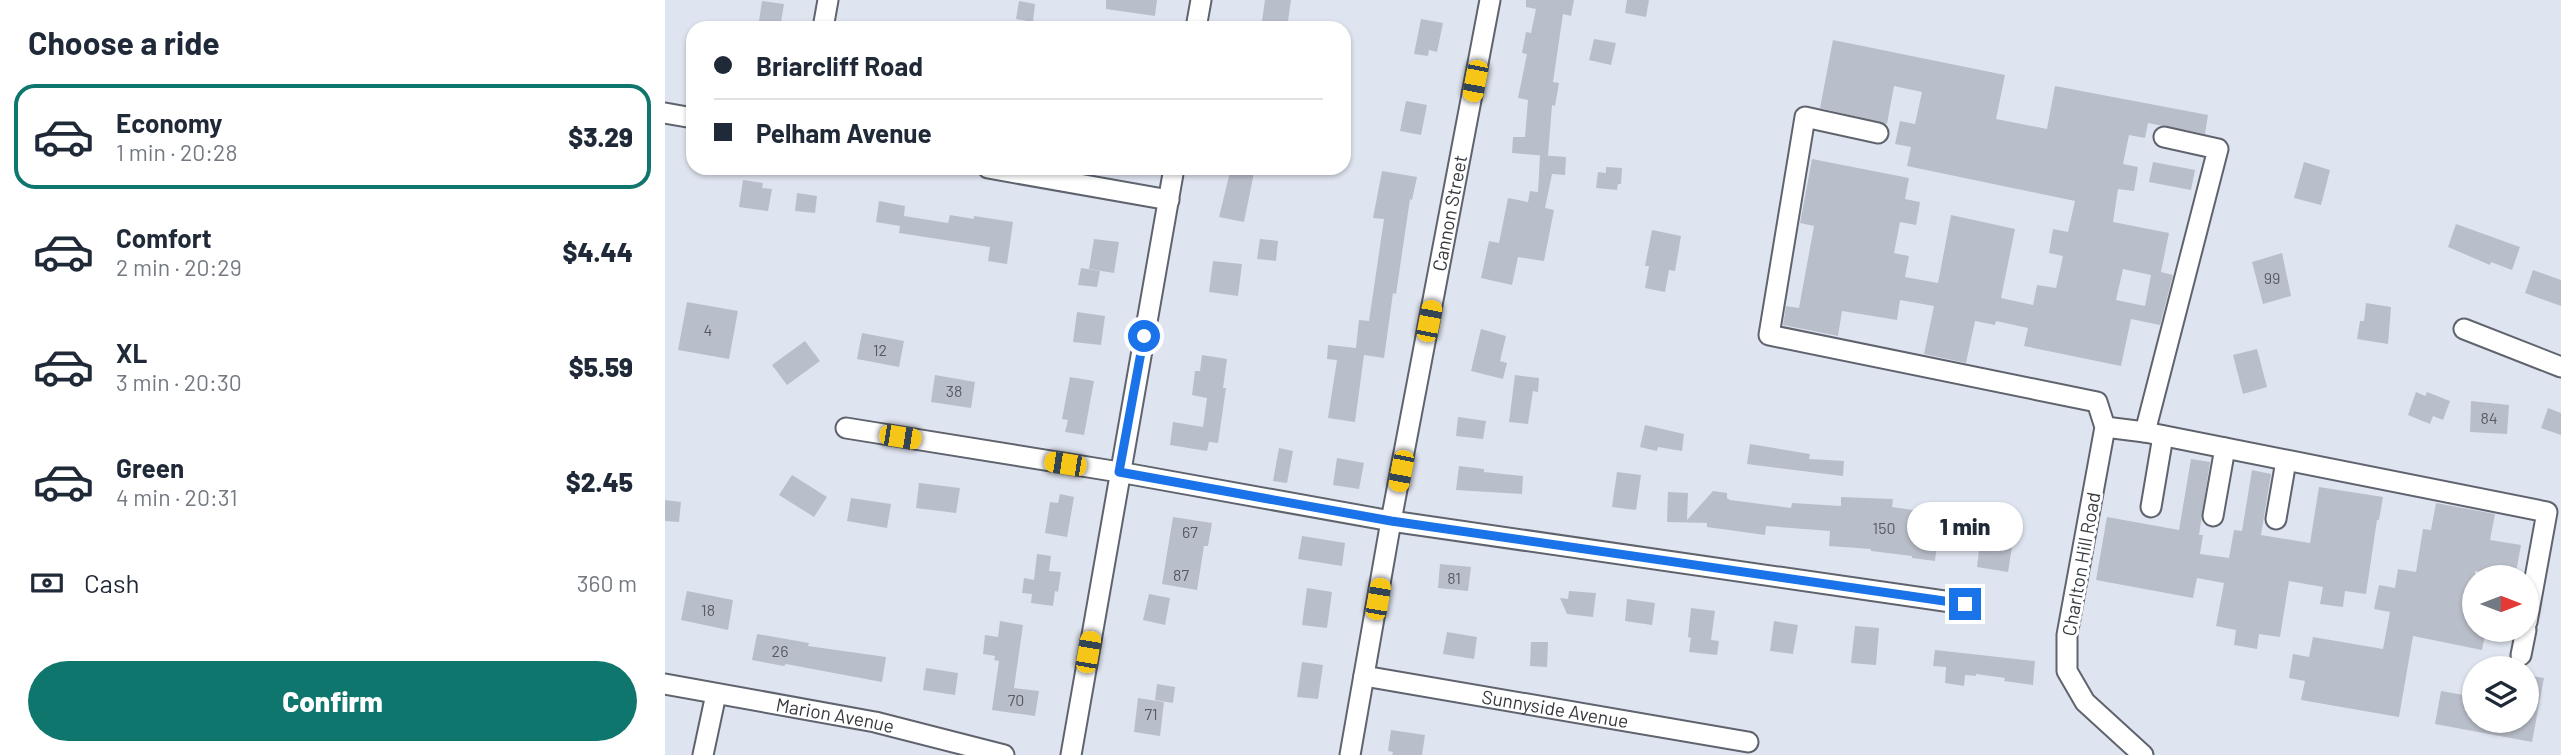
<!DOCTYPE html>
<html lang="en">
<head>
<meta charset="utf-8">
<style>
	body { margin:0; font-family:Barlow,sans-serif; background:#f2f2f3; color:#1f2937; height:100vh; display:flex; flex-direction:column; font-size:26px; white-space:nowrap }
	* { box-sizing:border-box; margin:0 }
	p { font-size:23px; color:#747a83 }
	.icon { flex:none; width:38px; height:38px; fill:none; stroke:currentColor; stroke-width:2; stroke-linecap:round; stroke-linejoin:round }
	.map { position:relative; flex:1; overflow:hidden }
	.panel { display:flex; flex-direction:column; background:#fff; width:665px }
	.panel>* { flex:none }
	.top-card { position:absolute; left:21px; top:21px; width:665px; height:154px; border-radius:21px; box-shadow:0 2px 5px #0004; display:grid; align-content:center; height:154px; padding:0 28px; background:#fff }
	.needle { width:46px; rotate:90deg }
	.fabs { position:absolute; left:1797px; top:565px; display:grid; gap:14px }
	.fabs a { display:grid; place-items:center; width:77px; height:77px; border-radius:50%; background:#fff; box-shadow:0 2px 5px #0004; font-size:35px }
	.end { position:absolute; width:32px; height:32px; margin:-16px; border:9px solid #1a73e8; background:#fff; box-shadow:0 0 0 4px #fff }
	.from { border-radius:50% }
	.bubble { position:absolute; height:49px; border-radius:24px; background:#fff; box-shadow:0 2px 5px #0004; font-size:23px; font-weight:800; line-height:49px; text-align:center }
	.car { position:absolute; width:21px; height:42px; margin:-21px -10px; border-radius:9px; box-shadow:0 0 5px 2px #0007; background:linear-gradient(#f5c518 24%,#345 0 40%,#f5c518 0 76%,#345 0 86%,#f5c518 0) }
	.top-card b { display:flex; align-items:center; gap:24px; height:66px; font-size:26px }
	.top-card b+b { border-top:2px solid #e0e1e3 }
	.top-card i { width:18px; height:18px; background:#1f2937 }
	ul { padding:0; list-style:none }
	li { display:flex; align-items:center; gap:21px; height:105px; margin:0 14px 10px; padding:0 14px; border:4px solid transparent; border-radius:21px }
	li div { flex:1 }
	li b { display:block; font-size:26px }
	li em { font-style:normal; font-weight:800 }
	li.active { border-color:#0f766e }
	li>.icon { width:63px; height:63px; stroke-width:1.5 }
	h2 { padding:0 28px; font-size:32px; line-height:84px }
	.pay { display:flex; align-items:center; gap:18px; height:77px; padding:0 28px; font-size:26px }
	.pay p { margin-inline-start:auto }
	.primary-button { display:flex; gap:14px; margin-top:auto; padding:14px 28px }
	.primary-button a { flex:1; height:80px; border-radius:42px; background:#0f766e; color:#fff; font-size:28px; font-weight:800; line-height:80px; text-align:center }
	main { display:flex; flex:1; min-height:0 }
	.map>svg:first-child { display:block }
	.building { fill:#b9bfca; fill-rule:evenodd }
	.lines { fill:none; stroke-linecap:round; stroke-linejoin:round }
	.minor-casing { stroke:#5e636d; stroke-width:23 }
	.minor { stroke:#fff; stroke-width:19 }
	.route { stroke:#1a73e8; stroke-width:9 }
	.labels { text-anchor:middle; stroke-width:6; stroke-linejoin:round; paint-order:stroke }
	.number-label { font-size:16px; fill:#575a60 }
	.street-label { font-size:19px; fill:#36383d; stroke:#fff }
</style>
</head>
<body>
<main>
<section class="panel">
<h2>Choose a ride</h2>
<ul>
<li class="active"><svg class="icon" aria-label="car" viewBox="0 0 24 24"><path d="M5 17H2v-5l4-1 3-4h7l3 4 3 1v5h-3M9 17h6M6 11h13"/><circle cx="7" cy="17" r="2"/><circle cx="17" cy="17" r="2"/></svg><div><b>Economy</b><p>1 min · 20:28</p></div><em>$3.29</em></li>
<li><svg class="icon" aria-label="car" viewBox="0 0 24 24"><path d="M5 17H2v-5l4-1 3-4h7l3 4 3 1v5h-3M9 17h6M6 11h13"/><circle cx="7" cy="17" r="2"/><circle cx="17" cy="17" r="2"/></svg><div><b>Comfort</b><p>2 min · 20:29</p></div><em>$4.44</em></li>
<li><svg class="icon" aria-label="car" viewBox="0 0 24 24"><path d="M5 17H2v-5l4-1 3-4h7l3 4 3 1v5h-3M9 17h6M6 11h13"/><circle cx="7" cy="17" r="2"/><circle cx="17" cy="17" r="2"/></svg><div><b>XL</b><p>3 min · 20:30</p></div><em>$5.59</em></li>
<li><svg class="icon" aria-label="car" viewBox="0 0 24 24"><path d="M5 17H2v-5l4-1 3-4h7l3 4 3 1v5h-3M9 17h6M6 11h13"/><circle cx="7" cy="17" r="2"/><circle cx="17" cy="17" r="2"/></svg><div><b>Green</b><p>4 min · 20:31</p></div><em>$2.45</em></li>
</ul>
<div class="pay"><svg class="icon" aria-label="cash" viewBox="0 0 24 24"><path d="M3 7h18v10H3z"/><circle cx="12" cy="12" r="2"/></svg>Cash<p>360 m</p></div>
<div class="primary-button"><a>Confirm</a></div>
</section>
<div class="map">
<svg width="1896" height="755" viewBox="0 0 1896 755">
	<rect width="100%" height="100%" fill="#dfe5f0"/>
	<g class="building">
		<polygon points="441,0 492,0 490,16 441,9"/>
		<polygon points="600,0 626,0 622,28 596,28"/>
		<polygon points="861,0 909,0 906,16 898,14 888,82 894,83 890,106 887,105 883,156 847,153 848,137 860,137 863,100 853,98 862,54 857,53 861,32 866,33 871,9 861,7"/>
		<polygon points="962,0 984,0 981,17 960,13"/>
		<polygon points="97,1 119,4 115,28 93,28"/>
		<polygon points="354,1 370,4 368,22 351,19"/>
		<polygon points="756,19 778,23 772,52 764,50 763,56 749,54"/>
		<polygon points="929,39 951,43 946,65 924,60"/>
		<path d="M1168,40L1340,75L1331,119L1382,129L1390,86L1543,115L1540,134L1483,123L1480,138L1464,135L1458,164L1473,167L1469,191L1453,189L1448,222L1504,233L1496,272L1508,275L1495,325L1466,319L1456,366L1359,346L1363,328L1331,321L1330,325L1310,321L1301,363L1259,354L1269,306L1235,300L1232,320L1177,311L1173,336L1118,325L1121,306L1134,308L1149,226L1135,223L1147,159L1244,178L1240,199L1255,202L1251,225L1235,222L1229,253L1244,256L1240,277L1273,283L1286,215L1350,229L1336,298L1368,305L1372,285L1391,288L1398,256L1384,253L1388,229L1403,232L1410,201L1242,166L1246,147L1230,144L1235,121L1250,124L1257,92L1229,86L1222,124L1155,108ZM1458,269L1486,275L1480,306L1451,300Z"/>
		<polygon points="741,101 762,105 756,135 735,131"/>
		<polygon points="875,155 901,157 900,175 887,174 880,208 889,210 879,261 853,257 847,285 816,278 824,241 834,243 843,198 863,202 865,191 873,192"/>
		<polygon points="1488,162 1530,170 1526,190 1484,182"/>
		<polygon points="1639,162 1665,170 1656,205 1629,198"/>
		<polygon points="941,167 957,168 956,184 953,184 952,190 931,188 933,172 941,173"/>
		<polygon points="566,168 590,168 579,222 554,217"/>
		<polygon points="717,171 752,177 747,200 745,199 731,294 728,293 719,358 699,355 690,422 663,418 672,360 662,359 663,345 691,348 694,320 704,321 719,219 708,218"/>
		<polygon points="78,180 98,183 97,188 107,189 103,211 74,207"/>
		<polygon points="132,193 152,196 150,213 130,211"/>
		<polygon points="214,201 240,206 239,216 283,223 285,215 309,219 309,216 348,222 342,264 323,261 325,247 234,233 235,226 211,222"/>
		<polygon points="1791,224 1855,247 1847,270 1826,262 1825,265 1783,247"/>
		<polygon points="987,230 1016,236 1010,271 1004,270 1000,292 980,288 984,266 980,266"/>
		<polygon points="429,239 454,242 449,273 424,269"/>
		<polygon points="595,239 613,241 611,261 592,259"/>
		<polygon points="1617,253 1626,296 1598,304 1587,262"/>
		<polygon points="548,261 577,264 573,296 544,292"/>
		<polygon points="416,268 435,271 432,287 413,285"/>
		<polygon points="1868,270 1896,280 1896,306 1860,293"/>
		<polygon points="22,302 73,311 64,359 13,350"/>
		<polygon points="1701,303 1726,307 1723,344 1692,339 1695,321 1699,321"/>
		<polygon points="412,312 440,316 436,345 408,342"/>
		<polygon points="816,329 841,336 835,361 842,363 838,379 806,371"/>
		<polygon points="197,333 239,341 234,367 192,359"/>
		<polygon points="140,341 155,361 122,385 107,365"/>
		<polygon points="1592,349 1602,387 1578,394 1568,355"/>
		<polygon points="537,355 562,359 558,388 561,388 553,443 544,442 542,451 505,445 508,422 538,427 542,398 527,395 530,371 535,371"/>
		<polygon points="270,375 310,382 306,408 266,402"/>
		<polygon points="850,375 874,378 873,392 868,391 863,424 844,422"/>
		<polygon points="405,377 429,381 419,435 400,432 403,420 397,419"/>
		<polygon points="1751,392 1760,396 1762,392 1785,401 1778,420 1768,416 1765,424 1743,415"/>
		<polygon points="1806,401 1844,405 1842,434 1805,432"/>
		<polygon points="1883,408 1896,413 1896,435 1876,428"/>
		<polygon points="793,417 821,421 818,439 791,436"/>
		<polygon points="980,425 1019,434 1017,451 993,447 992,451 975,447"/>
		<polygon points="1085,444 1145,454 1144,459 1179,461 1178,476 1082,464"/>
		<polygon points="614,448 628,451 622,483 608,481"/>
		<polygon points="672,458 699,463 694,489 668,485"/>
		<polygon points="1526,459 1545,462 1534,535 1538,535 1535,554 1564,558 1569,530 1577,531 1587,470 1606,474 1596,535 1645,543 1654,487 1718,497 1714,520 1712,520 1701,594 1680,591 1678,607 1655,604 1658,587 1624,581 1615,637 1594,634 1592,649 1569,645 1571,630 1551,626 1559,583 1532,578 1528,598 1431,580 1442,517 1514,530"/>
		<polygon points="794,466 819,469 819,472 858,476 857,494 791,490"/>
		<polygon points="952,472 976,475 971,510 947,507"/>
		<polygon points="127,475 162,497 149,517 114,495"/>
		<polygon points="254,483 295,488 291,513 251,508"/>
		<polygon points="1048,491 1062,493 1062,498 1065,500 1126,508 1127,503 1176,506 1176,497 1228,499 1227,507 1276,514 1274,530 1302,534 1307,519 1322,521 1322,526 1333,528 1331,538 1348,540 1343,572 1312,567 1314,550 1272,543 1270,561 1247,558 1247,556 1206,551 1206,549 1164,546 1165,531 1101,526 1100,535 1042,527 1042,523 1002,522 1003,492 1023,493 1022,520"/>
		<polygon points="395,494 409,497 402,537 380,533 385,502 393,503"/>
		<polygon points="186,498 226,504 222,528 182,521"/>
		<polygon points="0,500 16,502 14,522 0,521"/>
		<polygon points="1771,503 1830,514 1825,540 1856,545 1850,578 1810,571 1810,630 1821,630 1817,650 1748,636 1734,717 1636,700 1640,681 1624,678 1628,654 1644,657 1648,637 1718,649 1725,612 1709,609 1714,585 1730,588 1733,569 1751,572 1758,529 1766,530"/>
		<polygon points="508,517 547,523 543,546 539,546 532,590 497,584"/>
		<polygon points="637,536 680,543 677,566 633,559"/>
		<polygon points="372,554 386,556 384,571 396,572 393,592 390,591 388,606 366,603 367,594 357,593 359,578 369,580"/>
		<polygon points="775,564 806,567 803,591 773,588"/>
		<polygon points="642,588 667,592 662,628 637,625"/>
		<polygon points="22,591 68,600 63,630 16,620"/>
		<polygon points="904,591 931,593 928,617 902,614 895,598 903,599"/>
		<polygon points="484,594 505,598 500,625 478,620"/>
		<polygon points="962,599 990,603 987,625 960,621"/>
		<polygon points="1026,608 1050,611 1046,640 1054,641 1052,655 1024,652 1026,638 1023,637"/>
		<polygon points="335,621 358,625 349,688 374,691 370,716 327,710 334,661 329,660 330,656 318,654 320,635 333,637"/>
		<polygon points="1109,621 1133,625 1128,654 1105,651"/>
		<polygon points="1190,626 1214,628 1211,665 1186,663"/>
		<polygon points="782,632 812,637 809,659 778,654"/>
		<polygon points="92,634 144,643 143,646 221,657 217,682 121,664 119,666 87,660"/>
		<polygon points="866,642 883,642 882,667 865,666"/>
		<polygon points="1270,650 1370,661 1368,685 1339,681 1340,678 1311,674 1311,676 1300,675 1299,686 1280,683 1281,667 1268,666"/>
		<polygon points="637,662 658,665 653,699 632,697"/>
		<polygon points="261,668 293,673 290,695 258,690"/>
		<polygon points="1862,675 1879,678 1867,742 1770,724 1776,691 1810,697 1810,721 1862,721"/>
		<polygon points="492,684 510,687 508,703 490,700"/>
		<polygon points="473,698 499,702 495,736 469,732"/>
		<polygon points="726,730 760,735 757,755 727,755 728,752 723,751"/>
	</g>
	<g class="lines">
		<defs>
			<g id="minor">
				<polyline points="158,28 163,0"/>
				<polyline points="531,28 536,0"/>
				<polyline points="0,113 28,118"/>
				<polyline points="1213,133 1140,117 1104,335 1432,402 1440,427 1402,635 1402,671 1420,702 1478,755"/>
				<polyline points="323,168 504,200"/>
				<polyline points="1799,329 1896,367"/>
				<polyline points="1440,427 1480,432 1882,512 1862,622"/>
				<polyline points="181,428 454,472 726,521 1300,604"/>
				<polyline points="1480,432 1553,149 1499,137"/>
				<polyline points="1486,507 1498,436"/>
				<polyline points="1548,516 1560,448"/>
				<polyline points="1611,519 1621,461"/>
				<polyline points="1856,655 1861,630"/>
				<path id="s1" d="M699,676L1083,742"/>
				<path id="s2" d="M0,684L210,722L339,755"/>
				<polyline points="38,755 51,694"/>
				<polyline points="406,755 509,168"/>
				<path id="s3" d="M685,755L726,521L825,0"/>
			</g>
		</defs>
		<use href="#minor" class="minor-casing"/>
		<use href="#minor" class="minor"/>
	</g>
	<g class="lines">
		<polyline class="route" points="479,336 454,472 726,521 1300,604"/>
	</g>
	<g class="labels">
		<g class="number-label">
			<text x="1607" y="284">99</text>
			<text x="43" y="336">4</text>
			<text x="215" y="356">12</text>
			<text x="289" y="397">38</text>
			<text x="1824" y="424">84</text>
			<text x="1219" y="534">150</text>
			<text x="525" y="538">67</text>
			<text x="516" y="581">87</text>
			<text x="789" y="584">81</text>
			<text x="43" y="616">18</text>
			<text x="115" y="657">26</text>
			<text x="351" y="706">70</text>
			<text x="486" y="720">71</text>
		</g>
		<g class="street-label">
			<text dy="7" stroke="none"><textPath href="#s3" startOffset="551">Cannon Street</textPath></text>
			<text transform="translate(1416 564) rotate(-80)" y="7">Charlton Hill Road</text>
			<text dy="7" stroke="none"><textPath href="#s1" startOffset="194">Sunnyside Avenue</textPath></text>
			<text dy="7" stroke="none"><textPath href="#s2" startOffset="173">Marion Avenue</textPath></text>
		</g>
	</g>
</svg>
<div class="fabs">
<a><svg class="needle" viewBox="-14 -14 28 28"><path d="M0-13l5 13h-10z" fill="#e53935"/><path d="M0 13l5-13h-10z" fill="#747a83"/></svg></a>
<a><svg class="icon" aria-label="layers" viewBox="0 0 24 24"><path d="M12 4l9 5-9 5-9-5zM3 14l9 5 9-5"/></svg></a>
</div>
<i class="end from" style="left:479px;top:336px"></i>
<i class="end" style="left:1300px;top:604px"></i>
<div class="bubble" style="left:1242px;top:502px;width:116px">1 min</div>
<i class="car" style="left:810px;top:81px;rotate:191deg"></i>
<i class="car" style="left:764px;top:321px;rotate:11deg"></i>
<i class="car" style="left:235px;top:437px;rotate:99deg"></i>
<i class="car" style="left:400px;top:464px;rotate:279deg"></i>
<i class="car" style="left:736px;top:471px;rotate:191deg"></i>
<i class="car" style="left:713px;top:599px;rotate:10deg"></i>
<i class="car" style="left:423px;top:652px;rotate:10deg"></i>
<div class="top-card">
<b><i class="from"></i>Briarcliff Road</b>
<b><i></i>Pelham Avenue</b>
</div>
</div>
</main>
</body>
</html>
